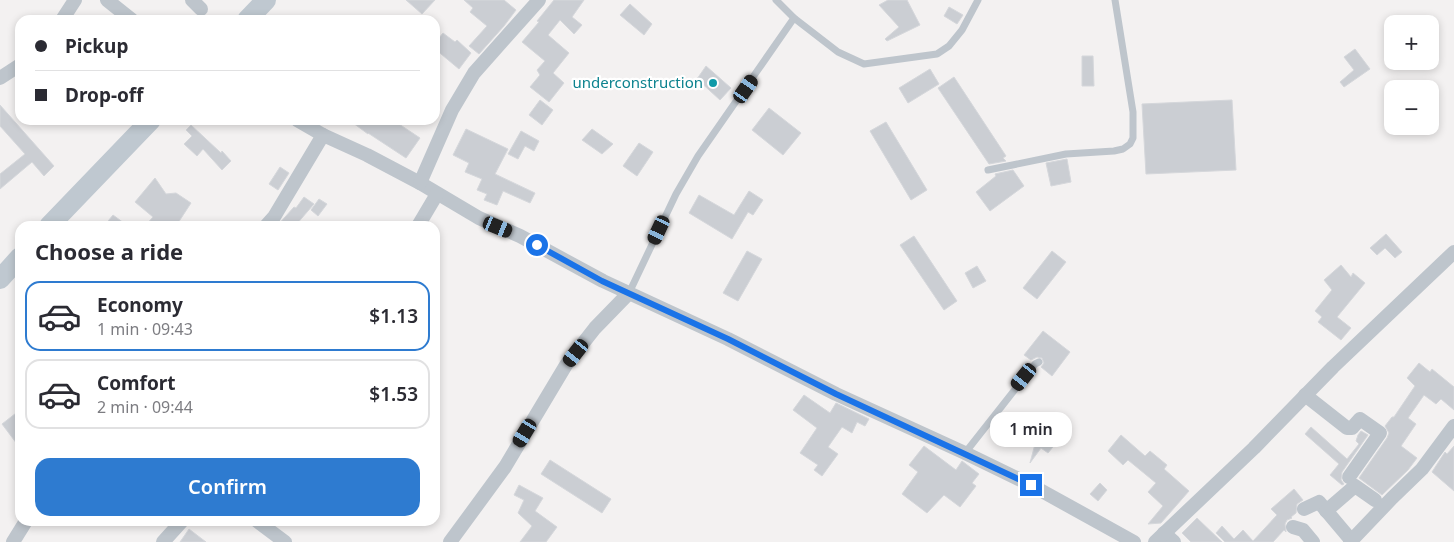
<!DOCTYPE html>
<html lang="en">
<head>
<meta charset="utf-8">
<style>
	body { margin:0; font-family:"Noto Sans",sans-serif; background:#f2f2f3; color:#2b2b33; height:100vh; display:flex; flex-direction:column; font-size:19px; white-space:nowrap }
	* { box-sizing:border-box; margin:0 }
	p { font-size:16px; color:#7c7c81 }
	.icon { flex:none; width:28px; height:28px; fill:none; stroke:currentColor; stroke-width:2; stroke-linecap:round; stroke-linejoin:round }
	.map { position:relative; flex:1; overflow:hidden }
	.drawer { position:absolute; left:15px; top:221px; width:425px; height:305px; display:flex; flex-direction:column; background:#fff; border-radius:15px; box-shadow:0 2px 8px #0003 }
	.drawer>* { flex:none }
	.banner { position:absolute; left:15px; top:15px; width:425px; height:110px; border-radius:15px; box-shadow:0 2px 8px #0003; display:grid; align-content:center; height:110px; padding:0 20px; background:#fff }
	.buttons { position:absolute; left:1384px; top:15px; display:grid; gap:10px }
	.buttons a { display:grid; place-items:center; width:55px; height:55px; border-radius:10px; background:#fff; box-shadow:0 2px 8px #0003; font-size:25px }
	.end { position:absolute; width:22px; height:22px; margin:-11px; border:6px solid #1a73e8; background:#fff; box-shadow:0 0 0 2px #fff }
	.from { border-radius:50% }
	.bubble { position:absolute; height:35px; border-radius:15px; background:#fff; box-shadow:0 2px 8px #0003; font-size:16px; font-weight:600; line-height:35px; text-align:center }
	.car { position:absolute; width:15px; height:30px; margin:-15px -8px; border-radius:6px; box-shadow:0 0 4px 1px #0007; background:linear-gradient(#222 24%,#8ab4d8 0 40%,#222 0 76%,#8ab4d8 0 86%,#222 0) }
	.banner b { display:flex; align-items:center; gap:18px; height:48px; font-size:19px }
	.banner b+b { border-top:1px solid #e1e1e2 }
	.banner i { width:12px; height:12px; background:#2b2b33 }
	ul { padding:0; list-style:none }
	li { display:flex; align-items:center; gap:15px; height:70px; margin:0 10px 8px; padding:0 10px; border:2px solid #e1e1e2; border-radius:15px }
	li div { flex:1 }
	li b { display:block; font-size:19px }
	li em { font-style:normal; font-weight:600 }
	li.selected { border-color:#2e7bd0 }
	li>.icon { width:45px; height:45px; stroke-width:1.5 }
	h2 { padding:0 20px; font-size:22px; line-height:60px }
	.cta { display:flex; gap:10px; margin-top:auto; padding:10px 20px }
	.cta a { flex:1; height:58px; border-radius:15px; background:#2e7bd0; color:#fff; font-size:20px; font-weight:600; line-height:58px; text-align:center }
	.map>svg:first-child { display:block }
	.building { fill:#cbced3; stroke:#d5d7db }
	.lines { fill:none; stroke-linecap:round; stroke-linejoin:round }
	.lane { stroke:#bec5cc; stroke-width:7 }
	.street { stroke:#bec5cc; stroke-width:14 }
	.secondary { stroke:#bfc8d0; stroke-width:20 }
	.route { stroke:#1a73e8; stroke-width:6 }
	.culture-dot { fill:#0f9aa8; stroke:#fff; stroke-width:2 }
	.labels { text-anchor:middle; stroke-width:4.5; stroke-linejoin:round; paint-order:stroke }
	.culture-label { font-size:15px; fill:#0d838f; stroke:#fff; text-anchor:end }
</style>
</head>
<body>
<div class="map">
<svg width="1454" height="542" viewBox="0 0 1454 542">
	<rect width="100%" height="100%" fill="#f3f1f1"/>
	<g class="building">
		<polygon points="406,0 435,0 422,14"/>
		<polygon points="464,0 504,0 516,10 504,26 479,54 469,46 487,26 470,12 473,8"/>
		<polygon points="554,0 584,0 572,17 582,25 574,34 560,20 548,35 569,53 553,73 564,83 549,102 530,87 540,75 537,70 545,61 522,42 539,22 537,21"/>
		<polygon points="888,0 907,0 920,25 887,41 885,39 899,27 879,5"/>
		<polygon points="630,4 652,24 644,35 620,15"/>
		<polygon points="949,7 963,15 957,24 944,16"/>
		<polygon points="443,33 455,42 457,40 471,53 459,69 435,49 435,43"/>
		<polygon points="1355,49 1370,69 1344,87 1340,82 1354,70 1344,57"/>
		<polygon points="1082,56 1093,56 1094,86 1082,86"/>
		<polygon points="706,66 731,88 720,100 697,79"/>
		<polygon points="930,69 939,84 908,103 899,88"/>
		<polygon points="954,77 1006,156 1003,158 1006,161 989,164 938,88"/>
		<polygon points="540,100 553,110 542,125 529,115"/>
		<polygon points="1232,100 1236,170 1146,174 1142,104"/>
		<polygon points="0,105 54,166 44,176 32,162 0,189 0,174 25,154 0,126"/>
		<polygon points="769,108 801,133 783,155 752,130"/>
		<polygon points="349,120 393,120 420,138 406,158 368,133 368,134"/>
		<polygon points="886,122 927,190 911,200 870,131"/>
		<polygon points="191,125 221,153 222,151 231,161 222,170 203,149 197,156 184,144 192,136 186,130"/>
		<polygon points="466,129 508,149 495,174 535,193 530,203 503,191 497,205 484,200 487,194 477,190 482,179 465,172 469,163 453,155"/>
		<polygon points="592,129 613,144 602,154 582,140"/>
		<polygon points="521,131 539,141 534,151 525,146 518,159 508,154"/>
		<polygon points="639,143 653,152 637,176 623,166"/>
		<polygon points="1067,159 1071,182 1051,186 1046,163"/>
		<polygon points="280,167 289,173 278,190 269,184"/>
		<polygon points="1013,170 1024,186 990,211 976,192 996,176 995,174"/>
		<polygon points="155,178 166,194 176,193 191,203 176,226 145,226 153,217 135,202"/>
		<polygon points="749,191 763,200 753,215 748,212 732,239 689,213 699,195 734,215"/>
		<polygon points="304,197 314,204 295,226 277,226 294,207 296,208"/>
		<polygon points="319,199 327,204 318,216 311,210"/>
		<polygon points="113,215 128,226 104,226"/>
		<polygon points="1386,234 1402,252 1395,258 1385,248 1377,255 1370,248"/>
		<polygon points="914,236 957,301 944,310 900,245"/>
		<polygon points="747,251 762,259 738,301 723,293"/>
		<polygon points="1052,251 1066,262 1037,299 1023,288"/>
		<polygon points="1341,265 1351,277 1353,273 1365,283 1337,317 1351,328 1341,340 1318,322 1322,317 1315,311 1332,290 1324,280"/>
		<polygon points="977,266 986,281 973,288 965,273"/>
		<polygon points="1043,331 1070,352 1052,376 1041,367 1044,363 1042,358 1037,357 1031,360 1024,355"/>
		<polygon points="1419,363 1430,372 1432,369 1454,387 1454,410 1441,399 1436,404 1424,395 1408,418 1416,424 1401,446 1417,458 1408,470 1382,495 1359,478 1387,438 1389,433 1385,426 1392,417 1394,417 1415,386 1407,378"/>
		<polygon points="804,395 830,413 836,403 869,419 865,426 857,422 852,433 842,427 828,447 838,454 822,476 814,470 818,465 800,453 817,428 793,410"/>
		<polygon points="20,410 20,448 2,424"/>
		<polygon points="1042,414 1047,419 1051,414 1063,423 1060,426 1066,431 1048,453 1041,448 1030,463 1035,444 1027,437 1033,430 1031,428"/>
		<polygon points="1311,427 1347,459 1359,444 1356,441 1358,435 1361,431 1368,435 1342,472 1341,480 1344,484 1342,485 1330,475 1339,464 1305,434"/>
		<polygon points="1121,435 1145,456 1150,451 1167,465 1164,469 1189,491 1161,523 1148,524 1163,506 1148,492 1156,483 1128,460 1123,465 1108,451"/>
		<polygon points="924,446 956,470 962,461 979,474 972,483 976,486 960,507 944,495 927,513 902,494 918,472 909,465"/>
		<polygon points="1454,446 1454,491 1432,472 1445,452 1447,454"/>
		<polygon points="550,460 611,499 602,513 541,474"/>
		<polygon points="1100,483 1107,490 1098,501 1090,494"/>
		<polygon points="519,485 543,498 535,511 557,527 546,542 520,542 532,526 518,513 524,500 514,495"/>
		<polygon points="1294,489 1303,500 1297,504 1296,513 1291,517 1292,518 1287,520 1285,524 1286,532 1284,530 1273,542 1225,542 1216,533 1222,526 1234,539 1243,530 1253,541 1277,515 1271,509"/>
		<polygon points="1197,518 1222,542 1191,542 1182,533"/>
		<polygon points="189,529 206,542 180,542"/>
	</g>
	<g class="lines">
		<g class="lane">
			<polyline points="776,0 794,18 838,52 864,64 937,54 949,46 962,30 978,0"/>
			<polyline points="988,170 1066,154 1114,151 1123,149 1130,144 1133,138 1133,112 1115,0"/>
			<polyline points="629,293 676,194 698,156 794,18"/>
			<polyline points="965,453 1035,364 1039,362"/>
		</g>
		<g class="street">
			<polyline points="107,0 132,20"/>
			<polyline points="192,0 201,9"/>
			<polyline points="62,20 75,0"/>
			<polyline points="0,78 20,65"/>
			<polyline points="297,120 323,135 367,155 420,183 479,218 520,236 603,281 728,339 836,394 965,453 1031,485 1134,542"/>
			<polyline points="420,183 452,110 474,73 539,0"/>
			<polyline points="266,226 274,217 323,135"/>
			<polyline points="418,226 437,194"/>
			<polyline points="1305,395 1347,428 1352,428 1360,419 1380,433 1349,477"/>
			<polyline points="1304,509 1319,502 1351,540"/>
			<polyline points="1326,511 1355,486 1375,500"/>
			<polyline points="257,521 285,542"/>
			<polyline points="1293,527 1303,530 1313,542"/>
			<polyline points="1164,533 1174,542"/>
			<polyline points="13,542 26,521"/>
			<polyline points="163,542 182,521"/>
			<polyline points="450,542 505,467 566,365 595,328 629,293"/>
			<polyline points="1155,542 1254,448 1333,367 1454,252"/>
			<polyline points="1350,542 1392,498 1422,469 1454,426"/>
		</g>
		<g class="secondary">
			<polyline points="247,20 266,0"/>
			<polyline points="49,226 151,120"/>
			<polyline points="0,279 20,257"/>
		</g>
	</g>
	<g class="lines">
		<polyline class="route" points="537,245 602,281 728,339 836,394 1031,485"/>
	</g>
	<circle class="culture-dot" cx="713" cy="83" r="5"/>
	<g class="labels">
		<g class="culture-label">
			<text x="703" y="88">underconstruction</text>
		</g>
	</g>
</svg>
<div class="buttons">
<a>+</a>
<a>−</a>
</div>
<i class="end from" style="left:537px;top:245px"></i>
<i class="end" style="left:1031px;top:485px"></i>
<div class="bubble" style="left:990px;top:412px;width:82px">1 min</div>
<i class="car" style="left:746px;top:89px;rotate:35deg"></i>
<i class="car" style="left:498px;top:227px;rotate:112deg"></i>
<i class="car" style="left:659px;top:230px;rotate:205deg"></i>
<i class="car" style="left:576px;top:353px;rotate:218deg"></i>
<i class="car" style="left:1024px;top:377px;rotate:219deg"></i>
<i class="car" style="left:525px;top:433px;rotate:211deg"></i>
<div class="banner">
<b><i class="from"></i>Pickup</b>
<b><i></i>Drop-off</b>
</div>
<section class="drawer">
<h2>Choose a ride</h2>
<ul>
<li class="selected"><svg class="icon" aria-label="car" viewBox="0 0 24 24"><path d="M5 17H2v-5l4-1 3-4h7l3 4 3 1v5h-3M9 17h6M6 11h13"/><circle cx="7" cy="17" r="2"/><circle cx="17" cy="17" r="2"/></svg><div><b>Economy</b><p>1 min · 09:43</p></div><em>$1.13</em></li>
<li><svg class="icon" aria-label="car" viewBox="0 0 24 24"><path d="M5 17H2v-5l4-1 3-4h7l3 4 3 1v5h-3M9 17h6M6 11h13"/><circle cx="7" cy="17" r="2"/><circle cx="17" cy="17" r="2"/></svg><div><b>Comfort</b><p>2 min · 09:44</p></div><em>$1.53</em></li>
</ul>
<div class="cta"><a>Confirm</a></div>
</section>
</div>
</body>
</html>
